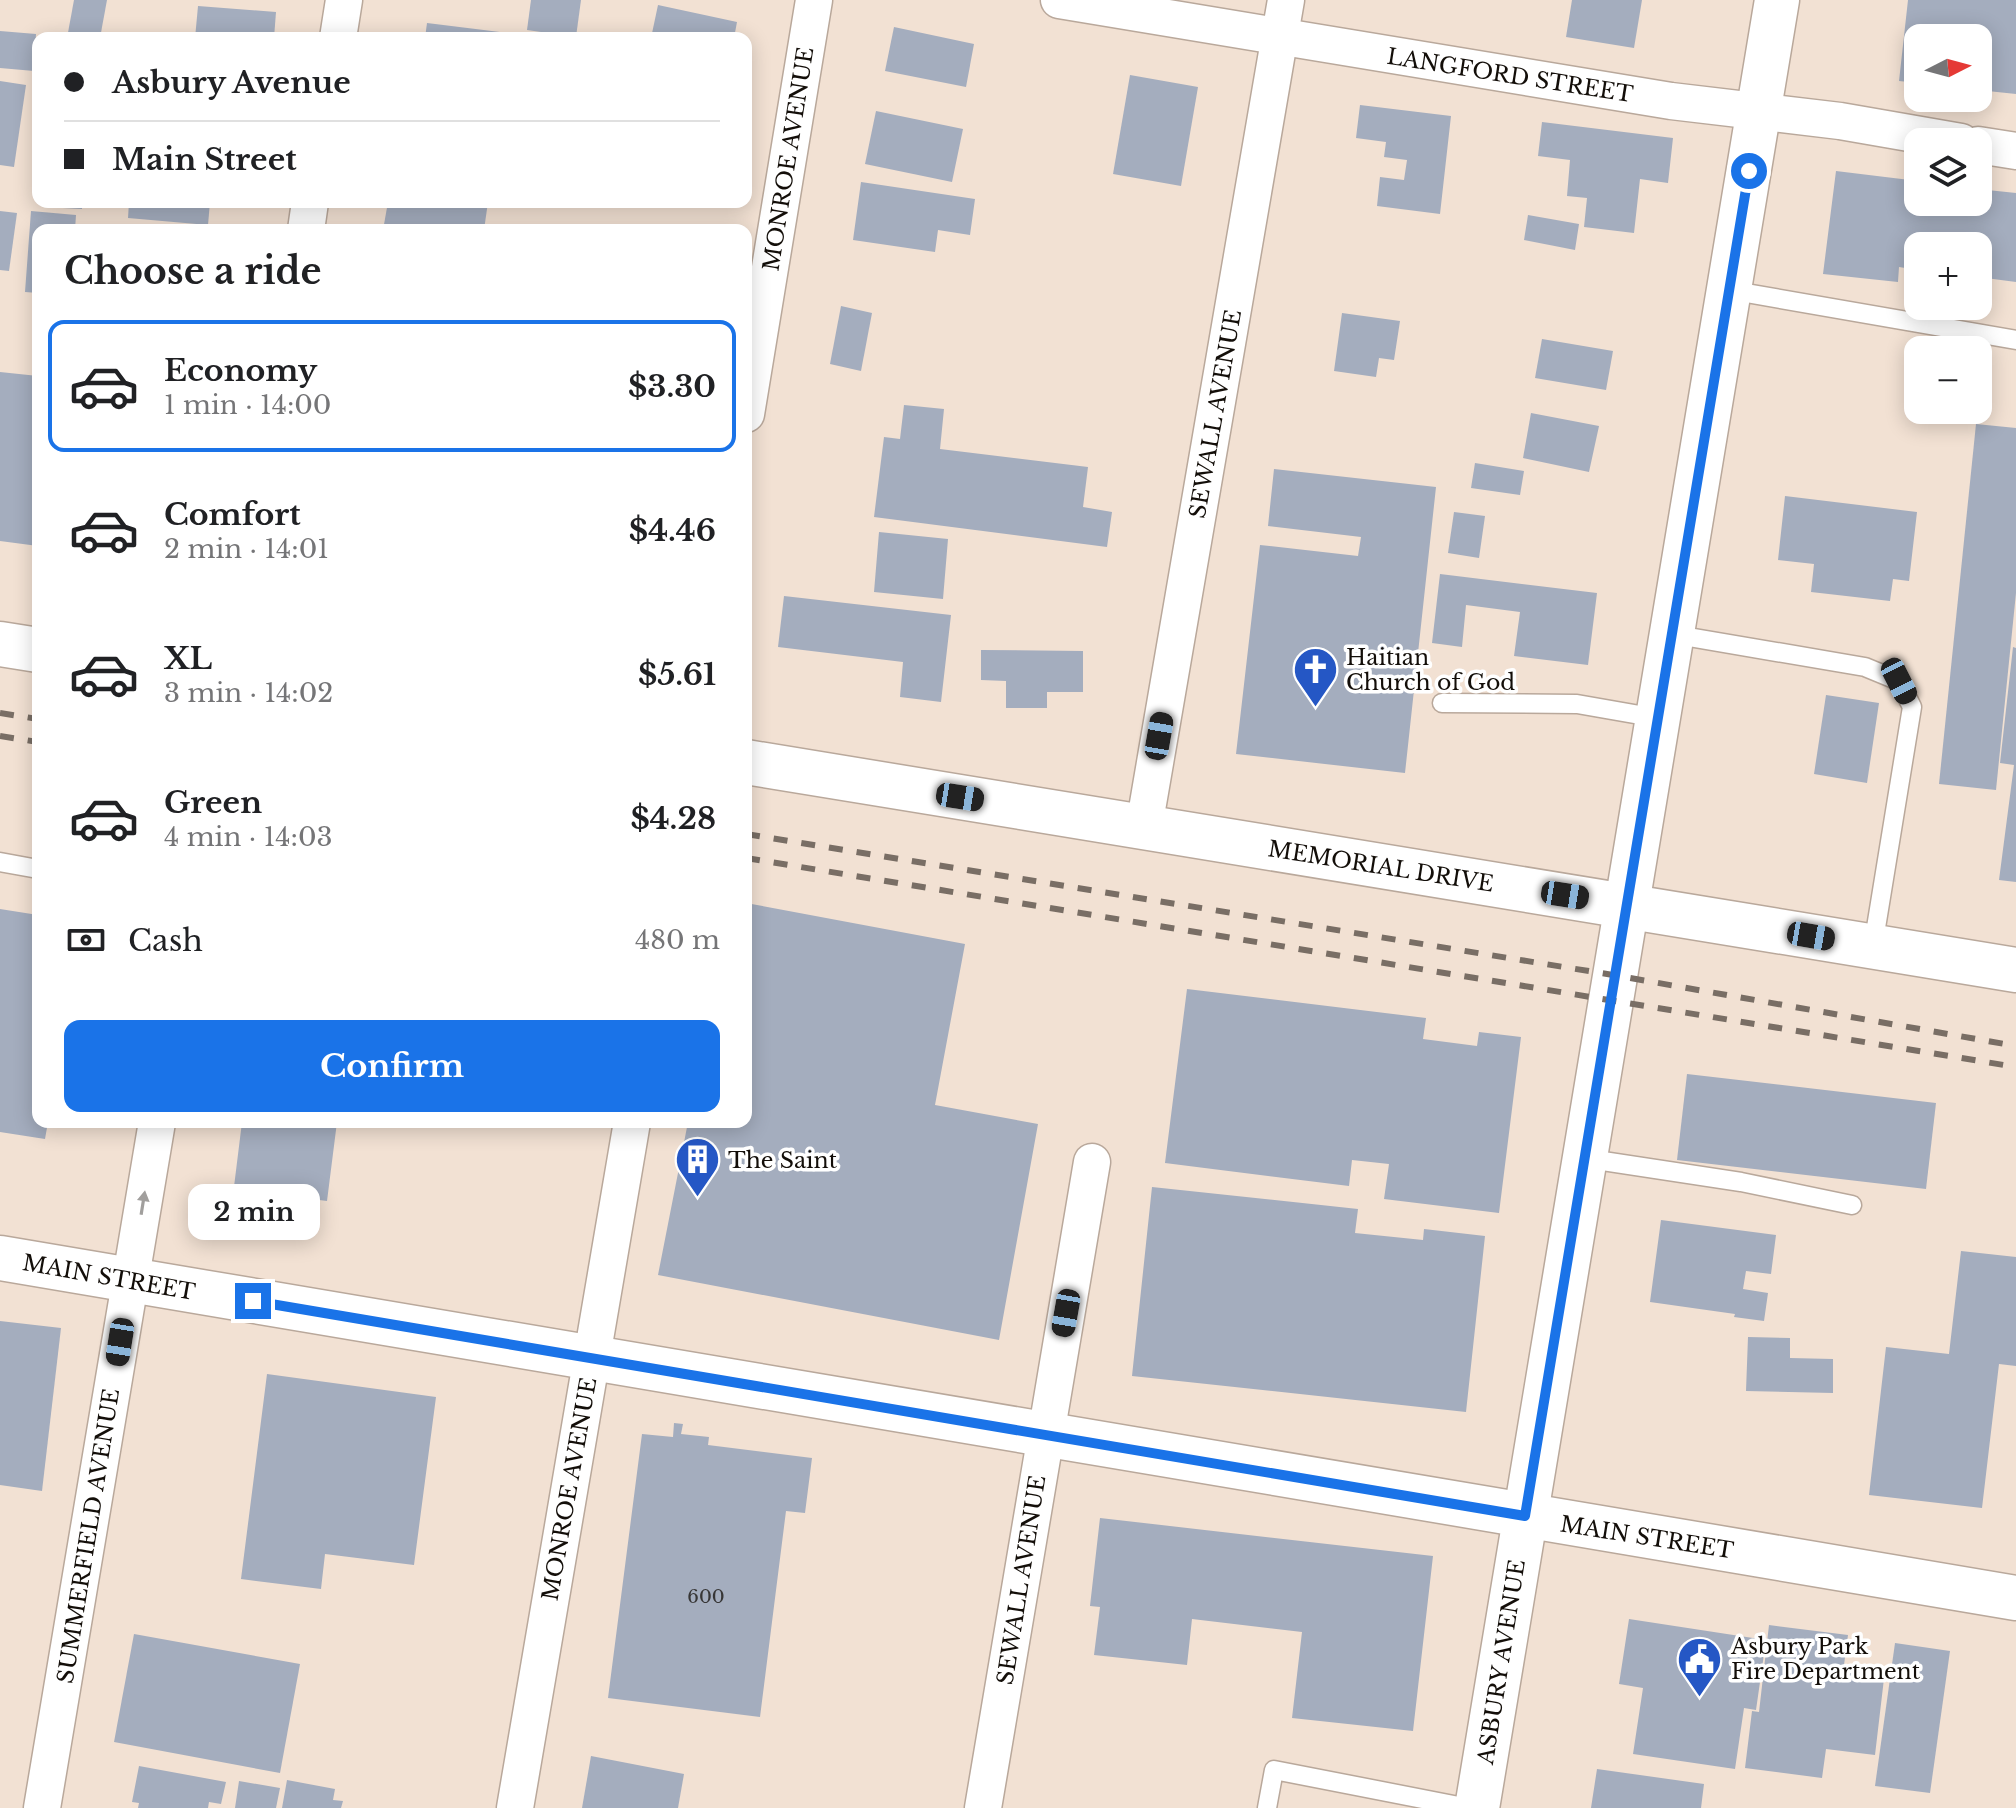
<!DOCTYPE html>
<html lang="en">
<head>
<meta charset="utf-8">
<style>
	body { margin:0; font-family:"Libre Baskerville",serif; background:#f2f2f2; color:#202124; height:100vh; display:flex; flex-direction:column; font-size:30px; white-space:nowrap }
	* { box-sizing:border-box; margin:0 }
	p { font-size:26px; color:#757577 }
	.icon { flex:none; width:44px; height:44px; fill:none; stroke:currentColor; stroke-width:2; stroke-linecap:round; stroke-linejoin:round }
	.map { position:relative; flex:1; overflow:hidden }
	.panel { position:absolute; left:32px; top:224px; width:720px; height:904px; display:flex; flex-direction:column; background:#fff; border-radius:16px; box-shadow:0 4px 20px #0003 }
	.panel>* { flex:none }
	.banner { position:absolute; left:32px; top:32px; width:720px; height:176px; border-radius:16px; box-shadow:0 4px 20px #0003; display:grid; align-content:center; height:176px; padding:0 32px; background:#fff }
	.needle { width:52px; rotate:84deg }
	.buttons { position:absolute; left:1904px; top:24px; display:grid; gap:16px }
	.buttons a { display:grid; place-items:center; width:88px; height:88px; border-radius:16px; background:#fff; box-shadow:0 4px 20px #0003; font-size:40px }
	.end { position:absolute; width:36px; height:36px; margin:-18px; border:10px solid #1a73e8; background:#fff; box-shadow:0 0 0 4px #fff }
	.from { border-radius:50% }
	.bubble { position:absolute; height:56px; border-radius:16px; background:#fff; box-shadow:0 4px 20px #0003; font-size:26px; font-weight:700; line-height:56px; text-align:center }
	.car { position:absolute; width:24px; height:48px; margin:-24px -12px; border-radius:10px; box-shadow:0 0 6px 2px #0007; background:linear-gradient(#222 24%,#8ab4d8 0 40%,#222 0 76%,#8ab4d8 0 86%,#222 0) }
	.banner b { display:flex; align-items:center; gap:28px; height:76px; font-size:30px }
	.banner b+b { border-top:2px solid #e0e0e0 }
	.banner i { width:20px; height:20px; background:#202124 }
	ul { padding:0; list-style:none }
	li { display:flex; align-items:center; gap:24px; height:132px; margin:0 16px 12px; padding:0 16px; border:4px solid transparent; border-radius:16px }
	li div { flex:1 }
	li b { display:block; font-size:30px }
	li em { font-style:normal; font-weight:700 }
	li.on { border-color:#1a73e8 }
	li>.icon { width:72px; height:72px; stroke-width:1.5 }
	h2 { padding:0 32px; font-size:36px; line-height:96px }
	.pay { display:flex; align-items:center; gap:20px; height:88px; padding:0 32px; font-size:30px }
	.pay p { margin-inline-start:auto }
	.primary-button { display:flex; gap:16px; margin-top:auto; padding:16px 32px }
	.primary-button a { flex:1; height:92px; border-radius:16px; background:#1a73e8; color:#fff; font-size:32px; font-weight:700; line-height:92px; text-align:center }
	.map>svg:first-child { display:block }
	.building { fill:#a4adbe }
	.lines { fill:none; stroke-linecap:round; stroke-linejoin:round }
	.lane-casing { stroke:#b9a89b; stroke-width:21 }
	.street-casing { stroke:#b9a89b; stroke-width:39 }
	.secondary-casing { stroke:#b9a89b; stroke-width:47 }
	.lane { stroke:#fff; stroke-width:18 }
	.street { stroke:#fff; stroke-width:36 }
	.secondary { stroke:#fff; stroke-width:44 }
	.rail { stroke:#796e65; stroke-width:6; stroke-dasharray:14 14; stroke-linecap:butt }
	.oneway { fill:#a19f9d }
	.route { stroke:#1a73e8; stroke-width:10 }
	.labels { text-anchor:middle; stroke-width:7; stroke-linejoin:round; paint-order:stroke }
	.number-label { font-size:18px; fill:#373636 }
	.street-label { font-size:22px; fill:#130e09; stroke:#fff }
	.poi-label { font-size:22px; fill:#130e09; stroke:#fff; text-anchor:start }
</style>
</head>
<body>
<div class="map">
<svg width="2016" height="1808" viewBox="0 0 2016 1808">
	<rect width="100%" height="100%" fill="#f2e1d3"/>
	<g class="building">
		<polygon points="74,0 107,0 100,38 67,38"/>
		<polygon points="531,0 581,0 576,37 527,30"/>
		<polygon points="1572,0 1642,0 1634,48 1566,37"/>
		<polygon points="1908,0 2016,0 2016,94 1978,90 1978,38 1918,38 1918,83 1899,81"/>
		<polygon points="658,5 737,22 734,38 651,38"/>
		<polygon points="198,6 276,12 274,38 195,38"/>
		<polygon points="427,23 525,35 525,38 425,38"/>
		<polygon points="894,27 974,44 966,87 885,71"/>
		<polygon points="0,31 36,34 34,71 0,68"/>
		<polygon points="1130,75 1198,87 1181,186 1113,174"/>
		<polygon points="0,81 26,85 14,167 0,165"/>
		<polygon points="1360,105 1451,116 1440,214 1377,206 1380,177 1404,180 1407,160 1384,157 1386,142 1356,138"/>
		<polygon points="876,111 963,129 952,182 865,164"/>
		<polygon points="1542,122 1673,138 1668,183 1640,179 1634,233 1584,227 1587,198 1567,196 1570,160 1538,156"/>
		<polygon points="1836,171 1918,181 1918,202 1978,202 1978,189 2016,193 2016,282 1978,277 1978,246 1918,246 1918,270 1899,267 1898,282 1823,274"/>
		<polygon points="861,182 975,199 970,235 938,230 935,252 853,240"/>
		<polygon points="43,202 82,202 82,209 43,207"/>
		<polygon points="129,202 210,202 208,225 128,218"/>
		<polygon points="388,202 488,202 484,230 383,230"/>
		<polygon points="0,211 17,213 9,271 0,270"/>
		<polygon points="31,211 76,215 75,230 38,230 38,293 25,292"/>
		<polygon points="1528,215 1579,224 1575,250 1524,240"/>
		<polygon points="841,306 872,313 861,371 830,364"/>
		<polygon points="1342,313 1400,321 1394,360 1379,358 1376,377 1334,371"/>
		<polygon points="1542,339 1613,351 1606,390 1535,378"/>
		<polygon points="0,372 38,376 38,546 0,541"/>
		<polygon points="904,405 944,409 940,449 1088,467 1083,507 1112,512 1107,547 874,517 884,437 900,439"/>
		<polygon points="1531,413 1599,426 1589,472 1523,458"/>
		<polygon points="1976,424 2016,428 2016,593 1996,790 1939,784"/>
		<polygon points="1475,463 1524,471 1520,495 1471,488"/>
		<polygon points="1274,469 1436,487 1405,773 1236,754 1260,545 1358,556 1361,537 1268,526"/>
		<polygon points="1785,496 1917,512 1909,581 1893,579 1890,601 1811,592 1814,564 1778,560"/>
		<polygon points="1454,512 1485,516 1479,558 1448,553"/>
		<polygon points="879,532 948,539 943,599 874,592"/>
		<polygon points="1440,574 1597,593 1588,665 1514,656 1520,612 1466,605 1462,647 1432,643"/>
		<polygon points="784,596 951,615 941,702 900,697 903,662 778,647"/>
		<polygon points="2013,647 2016,648 2016,882 1999,880 2014,765 2000,763"/>
		<polygon points="981,650 1083,651 1083,692 1047,692 1047,708 1006,708 1006,681 981,680"/>
		<polygon points="1826,695 1879,703 1867,783 1814,774"/>
		<polygon points="746,903 965,944 935,1105 1038,1124 999,1340 658,1275 688,1122 746,1122"/>
		<polygon points="0,909 38,915 38,1122 48,1122 45,1139 0,1132"/>
		<polygon points="1187,989 1426,1018 1423,1039 1477,1046 1479,1032 1521,1037 1499,1213 1384,1199 1389,1164 1352,1160 1349,1186 1165,1163"/>
		<polygon points="1687,1074 1936,1103 1926,1189 1677,1160"/>
		<polygon points="242,1122 337,1122 327,1201 311,1199 307,1230 230,1219"/>
		<polygon points="1152,1187 1358,1209 1355,1233 1423,1240 1424,1229 1485,1236 1466,1412 1132,1376"/>
		<polygon points="1661,1220 1776,1235 1771,1274 1746,1271 1743,1289 1768,1293 1764,1321 1734,1317 1735,1314 1650,1302"/>
		<polygon points="1961,1251 2016,1257 2016,1366 1999,1364 1982,1508 1869,1495 1886,1347 1949,1354"/>
		<polygon points="0,1321 61,1328 42,1491 0,1485"/>
		<polygon points="1748,1337 1790,1338 1790,1358 1833,1359 1833,1393 1746,1391"/>
		<polygon points="267,1374 436,1397 414,1565 325,1554 321,1589 241,1579"/>
		<polygon points="674,1423 683,1424 681,1434 709,1437 708,1445 812,1458 805,1513 786,1511 760,1717 608,1698 642,1434 673,1437"/>
		<polygon points="1100,1518 1433,1556 1413,1731 1292,1718 1302,1632 1192,1619 1187,1665 1094,1655 1100,1607 1090,1606"/>
		<polygon points="1629,1619 1766,1640 1756,1710 1744,1708 1735,1769 1633,1754 1643,1688 1619,1684"/>
		<polygon points="1769,1625 1848,1635 1844,1665 1885,1670 1875,1755 1826,1749 1822,1778 1745,1768 1752,1711 1759,1712"/>
		<polygon points="134,1634 300,1664 280,1773 114,1742"/>
		<polygon points="1895,1643 1950,1651 1930,1793 1875,1786"/>
		<polygon points="591,1756 684,1774 678,1808 582,1808"/>
		<polygon points="139,1766 226,1782 221,1804 209,1802 208,1808 138,1808 139,1803 132,1802"/>
		<polygon points="1597,1769 1704,1784 1701,1808 1591,1808"/>
		<polygon points="287,1780 335,1789 333,1800 343,1801 341,1808 282,1808"/>
		<polygon points="239,1781 280,1788 276,1808 235,1808"/>
	</g>
	<g class="lines">
		<defs>
			<g id="lane">
				<polyline points="1729,290 2016,340"/>
				<polyline points="1671,634 1865,667 1899,681 1912,707 1873,946"/>
				<polyline points="1442,703 1577,704 1657,718"/>
				<polyline points="0,862 38,869"/>
				<polyline points="1583,1158 1741,1182 1852,1205"/>
				<polyline points="1267,1808 1274,1770 1469,1808"/>
			</g>
			<g id="street">
				<polyline points="1059,0 1671,101 1840,121 1961,142"/>
				<polyline points="338,38 344,0"/>
				<polyline points="1978,145 2016,151"/>
				<polyline points="306,230 310,202"/>
				<polyline points="746,414 814,0"/>
				<polyline points="1144,827 1286,0"/>
				<polyline points="42,1808 157,1122"/>
				<polyline points="515,1808 632,1122"/>
				<polyline points="983,1808 1092,1162"/>
			</g>
			<g id="secondary">
				<polyline points="0,644 38,650"/>
				<polyline points="746,762 2016,970"/>
				<polyline points="0,1258 2016,1598"/>
				<polyline points="1477,1808 1777,0"/>
			</g>
		</defs>
		<use href="#lane" class="lane-casing"/>
		<use href="#street" class="street-casing"/>
		<use href="#secondary" class="secondary-casing"/>
		<use href="#lane" class="lane"/>
		<use href="#street" class="street"/>
		<use href="#secondary" class="secondary"/>
		<g class="rail">
			<polyline points="0,713 38,719"/>
			<polyline points="0,736 38,742"/>
			<polyline points="746,834 1613,975 2016,1046"/>
			<polyline points="746,858 2016,1067"/>
		</g>
	</g>
	<defs><path id="oneway-solid" d="M-6-.8H1V-3.2L6.5 0L1 3.2V.8H-6Z" transform="scale(2)"/></defs>
	<use class="oneway" href="#oneway-solid" transform="translate(143 1203) rotate(-81)"/>
	<g class="lines">
		<polyline class="route" points="253,1301 1525,1516 1749,171"/>
	</g>
	<defs>
		<symbol id="church-pin" viewBox="-11 -11 22 30"><path d="M0 17L-7.5 6A9.5 9.5 0 1 1 7.5 6Z" fill="#2557c5" stroke="#fff"/><path d="M-1.2-6h2.4v3.5h3.3v2.4h-3.3V6h-2.4V-.1h-3.3v-2.4h3.3Z" fill="#fff"/></symbol>
		<symbol id="building-pin" viewBox="-11 -11 22 30"><path d="M0 17L-7.5 6A9.5 9.5 0 1 1 7.5 6Z" fill="#2557c5" stroke="#fff"/><path d="M-4-6H4V6H1V3H-1V6H-4ZM-2.5-4.3h1.7v1.8h-1.7ZM.8-4.3h1.7v1.8H.8ZM-2.5-1h1.7V.8h-1.7ZM.8-1h1.7V.8H.8Z" fill="#fff"/></symbol>
		<symbol id="civic-pin" viewBox="-11 -11 22 30"><path d="M0 17L-7.5 6A9.5 9.5 0 1 1 7.5 6Z" fill="#2557c5" stroke="#fff"/><path d="M-.6-6.5H3V-4.5H.6V-3L4-1V1h2V6H-6V1h2V-1L-.6-3ZM-1.2 2.5V6h2.4V2.5Z" fill="#fff"/></symbol>
	</defs>
	<g fill-rule="evenodd">
		<use href="#church-pin" x="1290" y="644" width="51" height="69"/>
		<use href="#building-pin" x="672" y="1134" width="51" height="69"/>
		<use href="#civic-pin" x="1674" y="1634" width="51" height="69"/>
	</g>
	<g class="labels">
		<g class="number-label">
			<text x="706" y="1603">600</text>
		</g>
		<g class="street-label">
			<text transform="translate(1510 75) rotate(9)" y="8">LANGFORD STREET</text>
			<text transform="translate(788 159) rotate(-81)" y="8">MONROE AVENUE</text>
			<text transform="translate(1215 414) rotate(-80)" y="8">SEWALL AVENUE</text>
			<text transform="translate(1381 866) rotate(9)" y="8">MEMORIAL DRIVE</text>
			<text transform="translate(109 1277) rotate(10)" y="8">MAIN STREET</text>
			<text transform="translate(569 1489) rotate(-80)" y="8">MONROE AVENUE</text>
			<text transform="translate(88 1536) rotate(-81)" y="8">SUMMERFIELD AVENUE</text>
			<text transform="translate(1647 1537) rotate(9)" y="8">MAIN STREET</text>
			<text transform="translate(1021 1580) rotate(-81)" y="8">SEWALL AVENUE</text>
			<text transform="translate(1501 1662) rotate(-81)" y="8">ASBURY AVENUE</text>
		</g>
		<g class="poi-label">
			<text x="1346" y="665">Haitian<tspan x="1346" dy="25">Church of God</tspan></text>
			<text x="728" y="1168">The Saint</text>
			<text x="1731" y="1654">Asbury Park<tspan x="1731" dy="25">Fire Department</tspan></text>
		</g>
	</g>
</svg>
<div class="buttons">
<a><svg class="needle" viewBox="-14 -14 28 28"><path d="M0-13l5 13h-10z" fill="#e53935"/><path d="M0 13l5-13h-10z" fill="#757577"/></svg></a>
<a><svg class="icon" aria-label="layers" viewBox="0 0 24 24"><path d="M12 4l9 5-9 5-9-5zM3 14l9 5 9-5"/></svg></a>
<a>+</a>
<a>−</a>
</div>
<i class="end from" style="left:1749px;top:171px"></i>
<i class="end" style="left:253px;top:1301px"></i>
<div class="bubble" style="left:188px;top:1184px;width:132px">2 min</div>
<i class="car" style="left:1899px;top:681px;rotate:153deg"></i>
<i class="car" style="left:1159px;top:736px;rotate:10deg"></i>
<i class="car" style="left:960px;top:797px;rotate:99deg"></i>
<i class="car" style="left:1565px;top:895px;rotate:99deg"></i>
<i class="car" style="left:1811px;top:936px;rotate:100deg"></i>
<i class="car" style="left:1066px;top:1313px;rotate:190deg"></i>
<i class="car" style="left:120px;top:1342px;rotate:189deg"></i>
<div class="banner">
<b><i class="from"></i>Asbury Avenue</b>
<b><i></i>Main Street</b>
</div>
<section class="panel">
<h2>Choose a ride</h2>
<ul>
<li class="on"><svg class="icon" aria-label="car" viewBox="0 0 24 24"><path d="M5 17H2v-5l4-1 3-4h7l3 4 3 1v5h-3M9 17h6M6 11h13"/><circle cx="7" cy="17" r="2"/><circle cx="17" cy="17" r="2"/></svg><div><b>Economy</b><p>1 min · 14:00</p></div><em>$3.30</em></li>
<li><svg class="icon" aria-label="car" viewBox="0 0 24 24"><path d="M5 17H2v-5l4-1 3-4h7l3 4 3 1v5h-3M9 17h6M6 11h13"/><circle cx="7" cy="17" r="2"/><circle cx="17" cy="17" r="2"/></svg><div><b>Comfort</b><p>2 min · 14:01</p></div><em>$4.46</em></li>
<li><svg class="icon" aria-label="car" viewBox="0 0 24 24"><path d="M5 17H2v-5l4-1 3-4h7l3 4 3 1v5h-3M9 17h6M6 11h13"/><circle cx="7" cy="17" r="2"/><circle cx="17" cy="17" r="2"/></svg><div><b>XL</b><p>3 min · 14:02</p></div><em>$5.61</em></li>
<li><svg class="icon" aria-label="car" viewBox="0 0 24 24"><path d="M5 17H2v-5l4-1 3-4h7l3 4 3 1v5h-3M9 17h6M6 11h13"/><circle cx="7" cy="17" r="2"/><circle cx="17" cy="17" r="2"/></svg><div><b>Green</b><p>4 min · 14:03</p></div><em>$4.28</em></li>
</ul>
<div class="pay"><svg class="icon" aria-label="cash" viewBox="0 0 24 24"><path d="M3 7h18v10H3z"/><circle cx="12" cy="12" r="2"/></svg>Cash<p>480 m</p></div>
<div class="primary-button"><a>Confirm</a></div>
</section>
</div>
</body>
</html>
